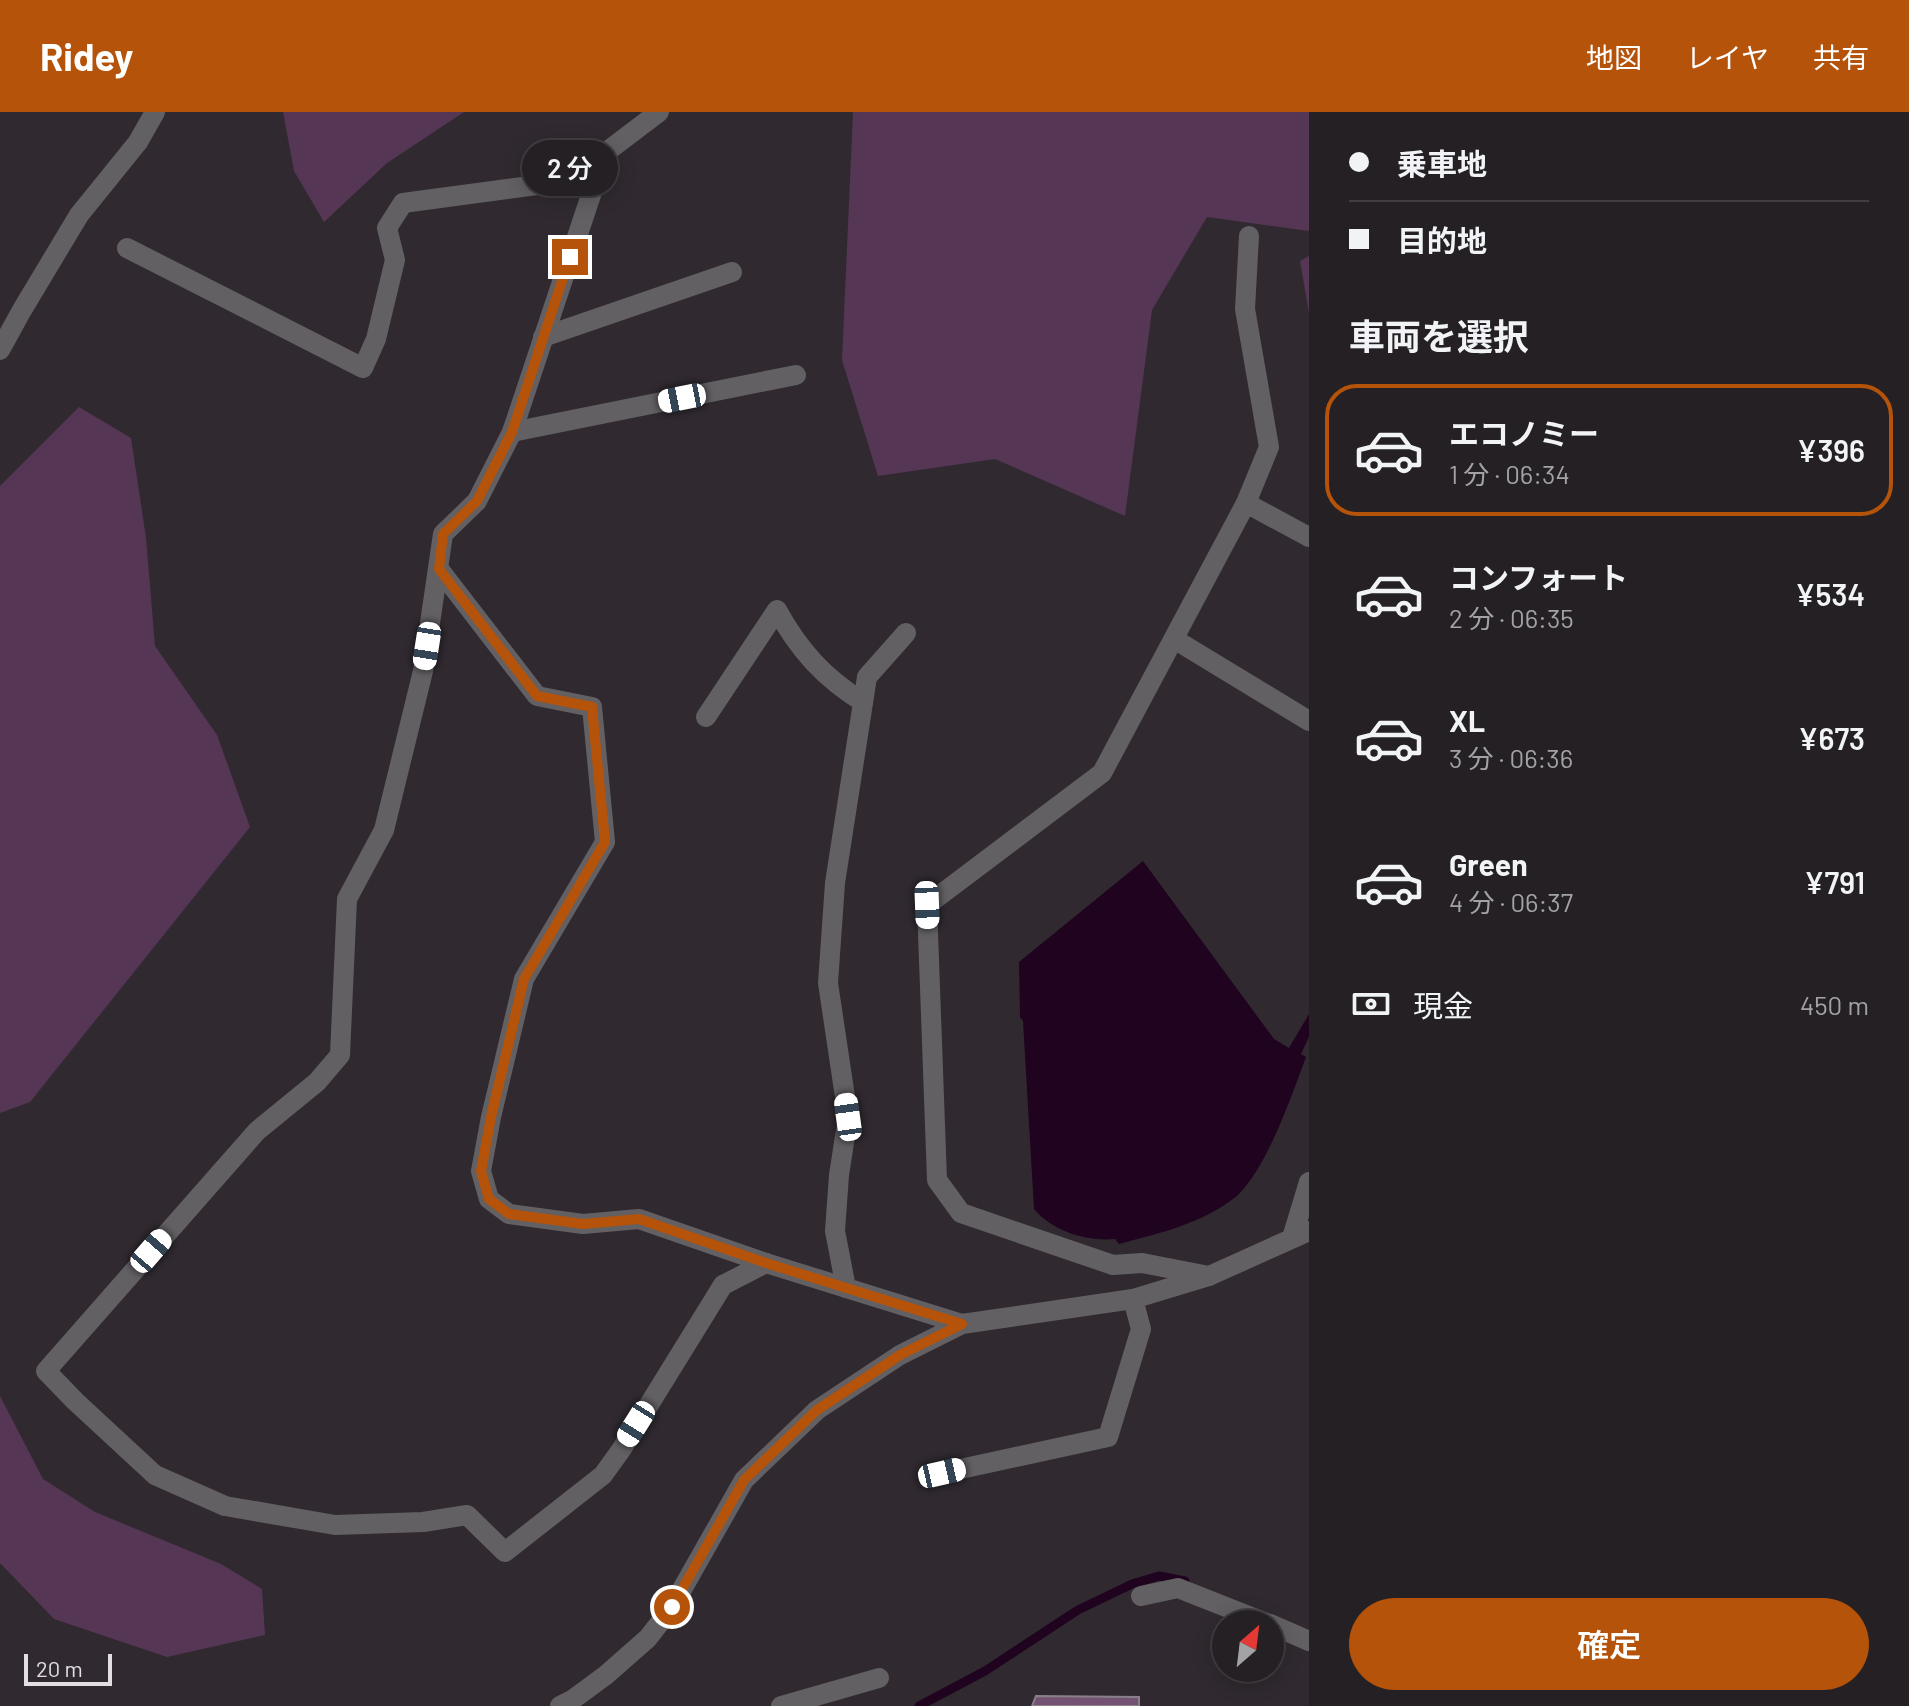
<!DOCTYPE html>
<html lang="ja">
<head>
<meta charset="utf-8">
<style>
	body { margin:0; font-family:Barlow,"Noto Sans JP",sans-serif; background:#2c282c; color:#f1f3f6; height:100vh; display:flex; flex-direction:column; font-size:30px; white-space:nowrap }
	* { box-sizing:border-box; margin:0 }
	p { font-size:26px; color:#a3a3a6 }
	.icon { flex:none; width:44px; height:44px; fill:none; stroke:currentColor; stroke-width:2; stroke-linecap:round; stroke-linejoin:round }
	.map { position:relative; flex:1; overflow:hidden }
	.details { display:flex; flex-direction:column; background:#242024; width:600px }
	.details>* { flex:none }
	.banner { display:grid; align-content:center; height:176px; padding:0 40px; background:#242024 }
	.needle { width:52px; rotate:28deg }
	.fabs { position:absolute; left:1212px; top:1498px; display:grid; gap:16px }
	.fabs a { display:grid; place-items:center; width:72px; height:72px; border-radius:50%; background:#242024; box-shadow:0 4px 20px #0003,0 0 0 2px #413e41; font-size:40px }
	.scale { position:absolute; left:24px; bottom:20px; width:88px; box-sizing:border-box; padding-left:8px; border:4px solid #e2dee1; border-top:0; font-size:22px; line-height:28px; white-space:nowrap; color:#e2dee1; -webkit-text-stroke:6px #302a30; paint-order:stroke }
	.end { position:absolute; width:36px; height:36px; margin:-18px; border:10px solid #b45309; background:#fff; box-shadow:0 0 0 4px #fff }
	.from { border-radius:50% }
	.bubble { position:absolute; height:56px; border-radius:28px; background:#242024; box-shadow:0 4px 20px #0003,0 0 0 2px #413e41; font-size:26px; font-weight:600; line-height:56px; text-align:center }
	.car { position:absolute; width:24px; height:48px; margin:-24px -12px; border-radius:10px; box-shadow:0 0 6px 2px #0007; background:linear-gradient(#fff 24%,#345 0 40%,#fff 0 76%,#345 0 86%,#fff 0) }
	.banner b { display:flex; align-items:center; gap:28px; height:76px; font-size:30px }
	.banner b+b { border-top:2px solid #413e41 }
	.banner i { width:20px; height:20px; background:#f1f3f6 }
	ul { padding:0; list-style:none }
	li { display:flex; align-items:center; gap:24px; height:132px; margin:0 16px 12px; padding:0 24px; border:4px solid transparent; border-radius:32px }
	li div { flex:1 }
	li b { display:block; font-size:30px }
	li em { font-style:normal; font-weight:600 }
	li.on { border-color:#b45309 }
	li>.icon { width:72px; height:72px; stroke-width:1.5 }
	h2 { padding:0 40px; font-size:36px; line-height:96px }
	.pay { display:flex; align-items:center; gap:20px; height:88px; padding:0 40px; font-size:30px }
	.pay p { margin-inline-start:auto }
	.cta { display:flex; gap:16px; margin-top:auto; padding:16px 40px }
	.cta a { flex:1; height:92px; border-radius:48px; background:#b45309; color:#fff; font-size:32px; font-weight:600; line-height:92px; text-align:center }
	header { display:flex; align-items:center; gap:48px; box-sizing:border-box; height:112px; padding:0 40px; background:#b45309; color:#fff }
	header strong { font-size:38px }
	nav { display:flex; gap:44px; margin-inline-start:auto; font-size:28px }
	main { display:flex; flex:1; min-height:0 }
	.map>svg:first-child { display:block }
	.green { fill:#553655 }
	.water { fill:#1f031f }
	.lines { fill:none; stroke-linecap:round; stroke-linejoin:round }
	.stream { stroke:#1f031f; stroke-width:9 }
	.building { fill:#745273; stroke:#888288; stroke-width:2 }
	.minor { stroke:#636063; stroke-width:20 }
	.route { stroke:#b45309; stroke-width:10 }
</style>
</head>
<body>
<header>
<strong>Ridey</strong>
<nav><a>地図</a><a>レイヤ</a><a>共有</a></nav>
</header>
<main>
<div class="map">
<svg width="1309" height="1594" viewBox="0 0 1309 1594">
	<rect width="100%" height="100%" fill="#302a30"/>
	<g class="green">
		<polygon points="283,0 464,0 387,51 324,110 294,59"/>
		<polygon points="853,0 1309,0 1309,119 1207,105 1152,198 1125,404 995,347 878,364 842,248"/>
		<polygon points="1309,144 1309,201 1300,149"/>
		<polygon points="79,295 131,326 146,426 155,534 217,623 250,715 30,990 0,1001 0,374"/>
		<polygon points="0,1284 43,1367 95,1400 221,1452 262,1477 265,1523 167,1545 54,1507 0,1451"/>
	</g>
	<path class="water" d="M1143,749L1274,927L1289,936L1309,902V925L1301,942L1306,945C1291,985 1268,1053 1238,1083C1234,1087 1228,1090 1223,1094C1189,1115 1156,1122 1119,1132L1115,1127C1087,1130 1052,1119 1034,1097L1023,909L1020,905L1019,850Z"/>
	<g class="lines">
		<polyline class="stream" points="919,1594 985,1559 1078,1498 1132,1472 1159,1464 1185,1469"/>
	</g>
	<polygon class="building" points="1036,1584 1139,1585 1139,1594 1032,1594"/>
	<g class="lines">
		<g class="minor">
			<polyline points="659,0 605,41 512,320 477,389 443,422 423,559 384,718 347,787 340,943 317,970 257,1019 46,1259 75,1289 155,1363 225,1394 335,1413 423,1410 467,1403 505,1440 603,1363 621,1338 723,1173 766,1151"/>
			<polyline points="127,136 363,256 376,227 395,148 387,116 403,91 597,65"/>
			<polyline points="543,225 732,160"/>
			<polyline points="0,238 22,198 79,103 138,30 155,0"/>
			<polyline points="512,320 796,263"/>
			<polyline points="1246,391 1269,335 1245,197 1249,124"/>
			<polyline points="439,457 537,584 592,595 605,730 524,867 491,1005 481,1059 489,1087 509,1102 583,1112 639,1107 766,1151 962,1212"/>
			<polyline points="1174,527 1309,609"/>
			<path d="M706,605L777,498C799,538 824,566 863,590"/>
			<polyline points="1292,1126 1309,1070"/>
			<polyline points="1209,1164 1142,1151 1113,1153 961,1101 937,1068 927,793 1102,661 1246,391 1309,425"/>
			<polyline points="846,1176 835,1119 839,1063 848,1005 828,871 835,771 867,565 906,521"/>
			<polyline points="942,1361 1108,1325 1141,1217 1133,1187"/>
			<polyline points="1141,1484 1178,1476 1269,1512"/>
			<polyline points="1270,1512 1309,1529"/>
			<polyline points="560,1594 572,1588 606,1563 648,1526 672,1495 744,1368 817,1298 900,1243 962,1212 1133,1187 1209,1164 1309,1119"/>
			<polyline points="781,1594 879,1566"/>
		</g>
	</g>
	<g class="lines">
		<polyline class="route" points="570,145 512,320 477,389 443,422 439,457 537,584 592,595 605,730 524,867 491,1005 481,1059 489,1087 509,1102 583,1112 639,1107 766,1151 962,1212 900,1243 817,1298 744,1368 672,1495"/>
	</g>
</svg>
<div class="fabs">
<a><svg class="needle" viewBox="-14 -14 28 28"><path d="M0-13l5 13h-10z" fill="#e53935"/><path d="M0 13l5-13h-10z" fill="#a3a3a6"/></svg></a>
</div>
<div class="scale">20 m</div>
<i class="end from" style="left:672px;top:1495px"></i>
<i class="end" style="left:570px;top:145px"></i>
<div class="bubble" style="left:522px;top:28px;width:96px">2 分</div>
<i class="car" style="left:682px;top:286px;rotate:259deg"></i>
<i class="car" style="left:427px;top:534px;rotate:189deg"></i>
<i class="car" style="left:927px;top:793px;rotate:178deg"></i>
<i class="car" style="left:848px;top:1005px;rotate:352deg"></i>
<i class="car" style="left:151px;top:1139px;rotate:41deg"></i>
<i class="car" style="left:636px;top:1312px;rotate:212deg"></i>
<i class="car" style="left:942px;top:1361px;rotate:77deg"></i>
</div>
<section class="details">
<div class="banner">
<b><i class="from"></i>乗車地</b>
<b><i></i>目的地</b>
</div>
<h2>車両を選択</h2>
<ul>
<li class="on"><svg class="icon" aria-label="car" viewBox="0 0 24 24"><path d="M5 17H2v-5l4-1 3-4h7l3 4 3 1v5h-3M9 17h6M6 11h13"/><circle cx="7" cy="17" r="2"/><circle cx="17" cy="17" r="2"/></svg><div><b>エコノミー</b><p>1 分 · 06:34</p></div><em>¥396</em></li>
<li><svg class="icon" aria-label="car" viewBox="0 0 24 24"><path d="M5 17H2v-5l4-1 3-4h7l3 4 3 1v5h-3M9 17h6M6 11h13"/><circle cx="7" cy="17" r="2"/><circle cx="17" cy="17" r="2"/></svg><div><b>コンフォート</b><p>2 分 · 06:35</p></div><em>¥534</em></li>
<li><svg class="icon" aria-label="car" viewBox="0 0 24 24"><path d="M5 17H2v-5l4-1 3-4h7l3 4 3 1v5h-3M9 17h6M6 11h13"/><circle cx="7" cy="17" r="2"/><circle cx="17" cy="17" r="2"/></svg><div><b>XL</b><p>3 分 · 06:36</p></div><em>¥673</em></li>
<li><svg class="icon" aria-label="car" viewBox="0 0 24 24"><path d="M5 17H2v-5l4-1 3-4h7l3 4 3 1v5h-3M9 17h6M6 11h13"/><circle cx="7" cy="17" r="2"/><circle cx="17" cy="17" r="2"/></svg><div><b>Green</b><p>4 分 · 06:37</p></div><em>¥791</em></li>
</ul>
<div class="pay"><svg class="icon" aria-label="cash" viewBox="0 0 24 24"><path d="M3 7h18v10H3z"/><circle cx="12" cy="12" r="2"/></svg>現金<p>450 m</p></div>
<div class="cta"><a>確定</a></div>
</section>
</main>
</body>
</html>
